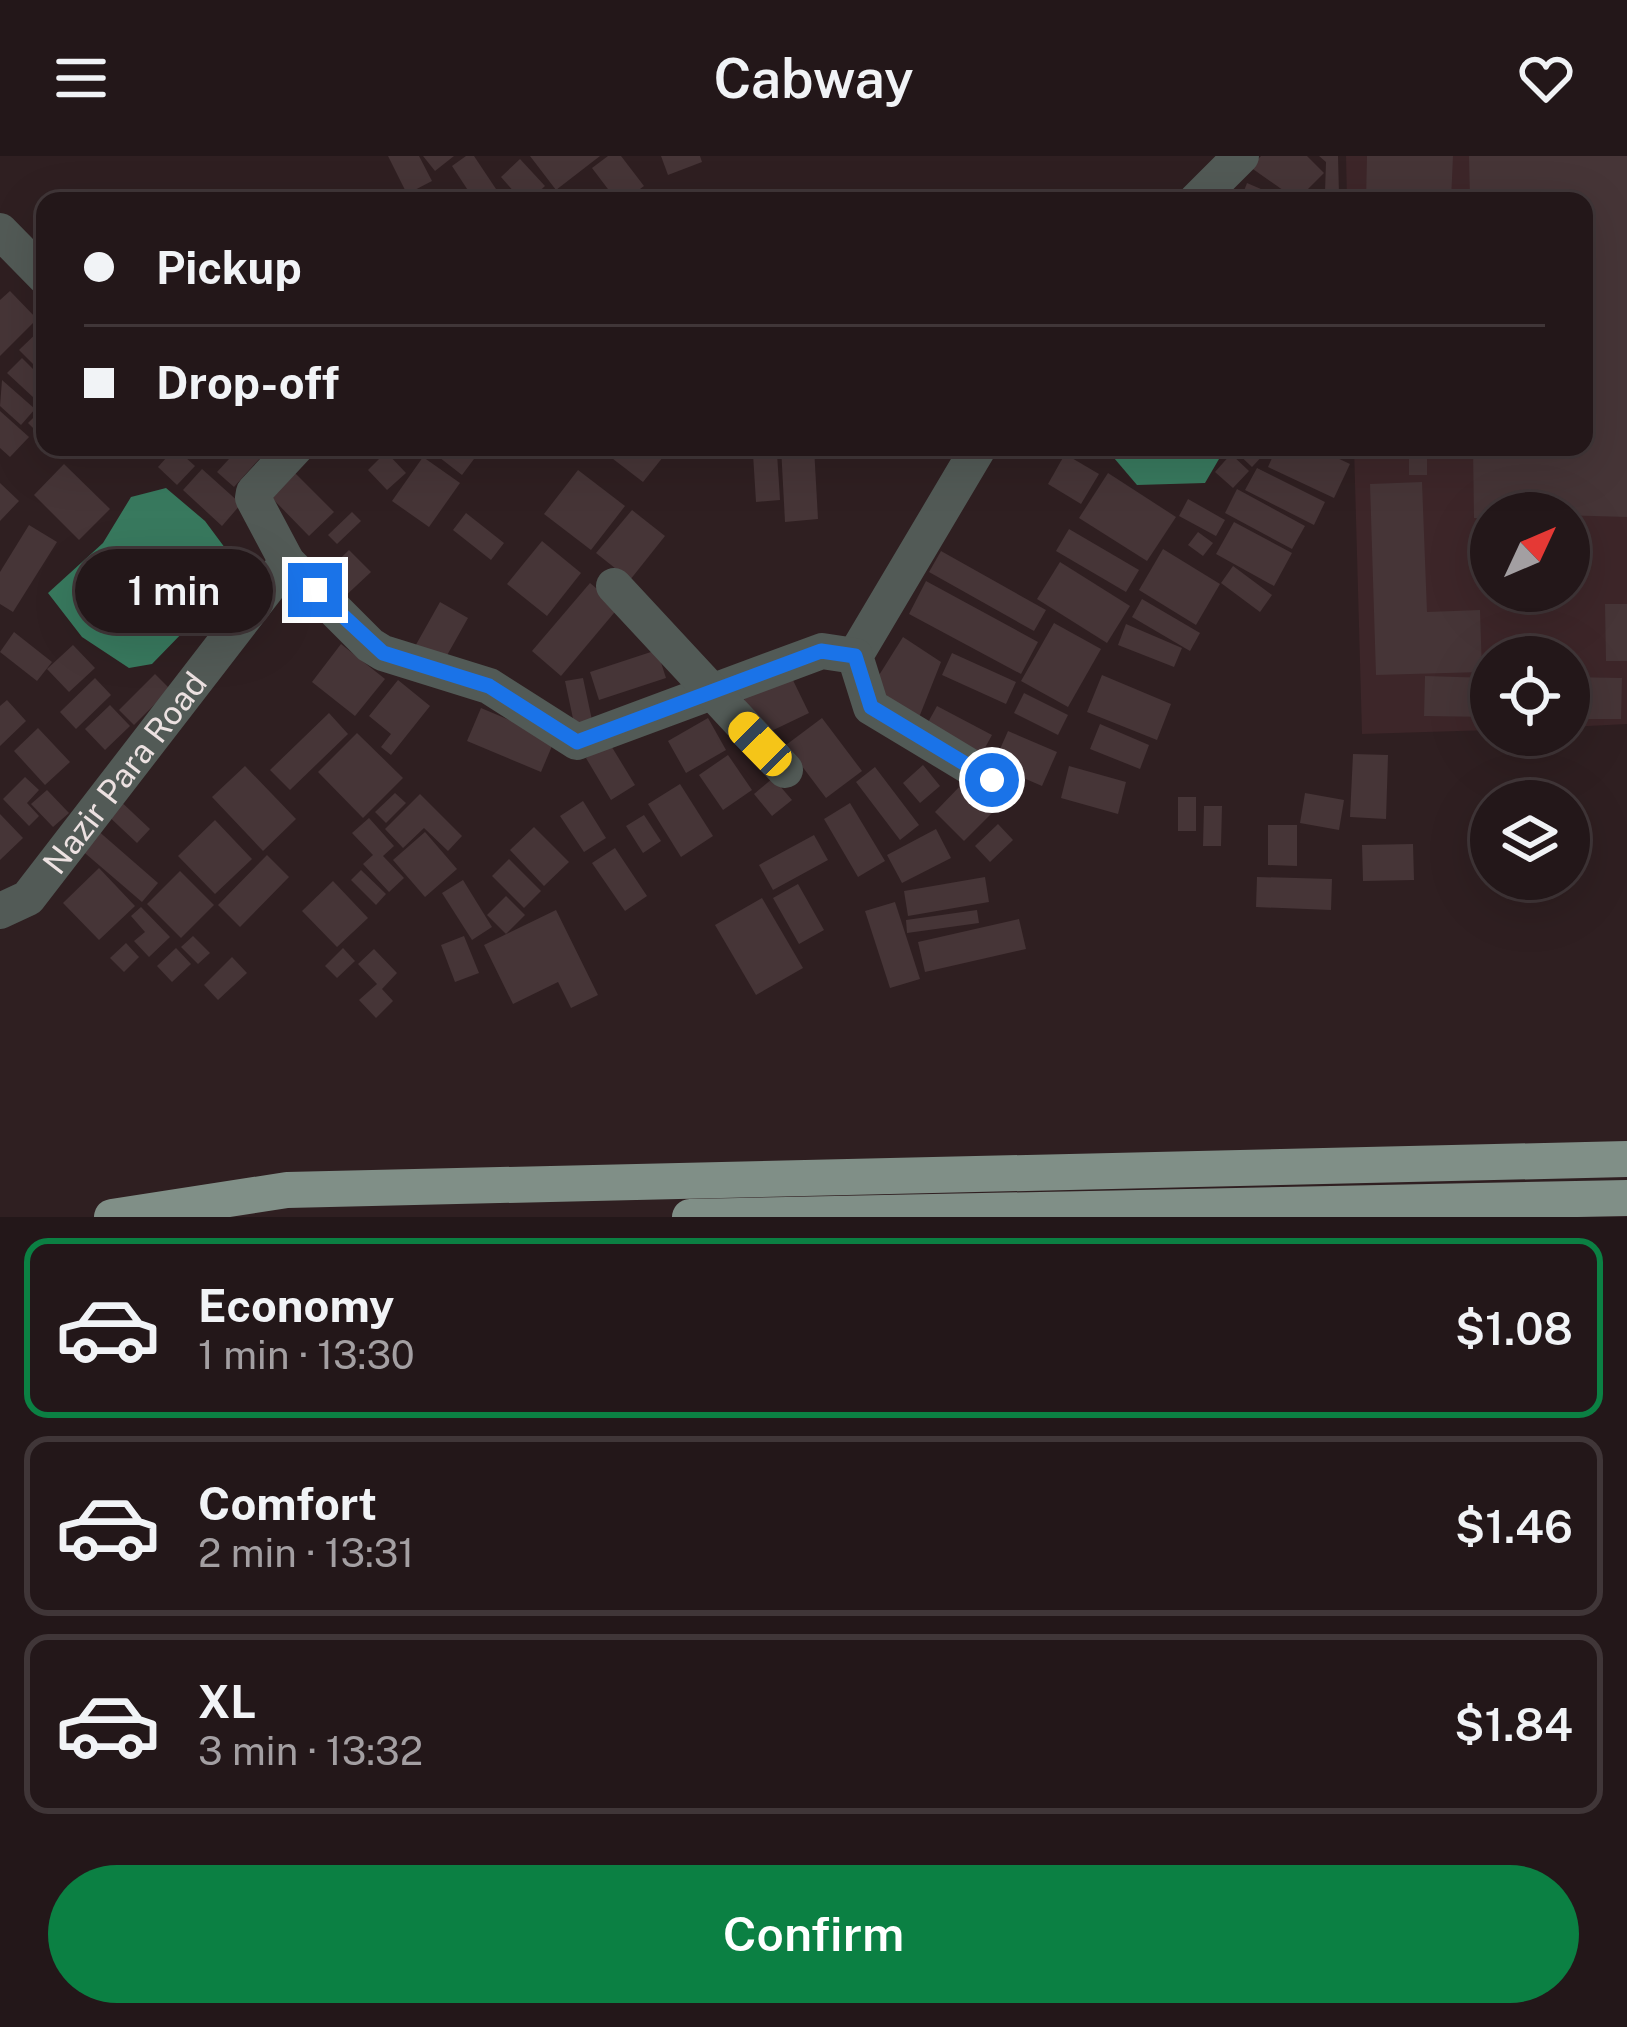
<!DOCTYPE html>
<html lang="en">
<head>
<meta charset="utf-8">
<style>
	body { margin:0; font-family:"Public Sans",sans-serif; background:#2f2426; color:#f1f3f6; height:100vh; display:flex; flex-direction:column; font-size:45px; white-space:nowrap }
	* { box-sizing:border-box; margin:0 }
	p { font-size:39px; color:#a39fa2 }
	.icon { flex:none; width:66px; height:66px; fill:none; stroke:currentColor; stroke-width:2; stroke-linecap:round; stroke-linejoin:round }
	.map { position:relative; height:1061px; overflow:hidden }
	.panel { display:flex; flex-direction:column; background:#231719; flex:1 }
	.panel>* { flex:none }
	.banner { position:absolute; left:36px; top:36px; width:1557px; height:264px; border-radius:24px; box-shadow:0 12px 48px #0002,0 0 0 3px #403638; display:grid; align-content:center; height:264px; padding:0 48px; background:#231719 }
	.needle { width:78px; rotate:46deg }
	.fabs { position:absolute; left:1470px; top:336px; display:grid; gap:24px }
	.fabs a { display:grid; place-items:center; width:120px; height:120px; border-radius:50%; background:#231719; box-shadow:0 12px 48px #0002,0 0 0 3px #403638; font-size:60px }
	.end { position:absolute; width:54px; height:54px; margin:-27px; border:15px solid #1a73e8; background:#fff; box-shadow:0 0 0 6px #fff }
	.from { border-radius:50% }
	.bubble { position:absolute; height:84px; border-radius:42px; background:#231719; box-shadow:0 12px 48px #0002,0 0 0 3px #403638; font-size:39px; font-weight:600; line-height:84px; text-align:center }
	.car { position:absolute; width:36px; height:72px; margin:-36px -18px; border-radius:15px; box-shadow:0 0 9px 3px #0007; background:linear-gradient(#f5c518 24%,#345 0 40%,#f5c518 0 76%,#345 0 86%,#f5c518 0) }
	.banner b { display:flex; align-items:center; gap:42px; height:114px; font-size:45px }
	.banner b+b { border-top:3px solid #403638 }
	.banner i { width:30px; height:30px; background:#f1f3f6 }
	ul { padding:21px 0 0; list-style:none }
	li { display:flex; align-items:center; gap:36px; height:180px; margin:0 24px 18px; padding:0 24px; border:6px solid #403638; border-radius:24px }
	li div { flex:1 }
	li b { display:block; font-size:45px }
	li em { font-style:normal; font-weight:600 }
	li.on { border-color:#0b8043 }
	li>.icon { width:108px; height:108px; stroke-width:1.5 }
	.cta { display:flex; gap:24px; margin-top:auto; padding:24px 48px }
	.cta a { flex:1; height:138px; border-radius:72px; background:#0b8043; color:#fff; font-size:48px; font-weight:600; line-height:138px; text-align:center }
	header { display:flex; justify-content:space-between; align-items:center; height:156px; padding:0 48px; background:#231719; font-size:54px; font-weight:600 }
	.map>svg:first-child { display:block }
	.built { fill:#3d2629; fill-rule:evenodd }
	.water { fill:#38795e }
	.building { fill:#463537 }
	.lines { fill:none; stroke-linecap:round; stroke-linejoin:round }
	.minor { stroke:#525a56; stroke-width:36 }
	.major { stroke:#808f87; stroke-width:36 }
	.route { stroke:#1a73e8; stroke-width:15 }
	.labels { text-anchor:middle; stroke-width:9; stroke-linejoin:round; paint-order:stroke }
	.street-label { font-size:33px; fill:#ece1e1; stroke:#120b0c }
</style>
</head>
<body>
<header><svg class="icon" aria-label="menu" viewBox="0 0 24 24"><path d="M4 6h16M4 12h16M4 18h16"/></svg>Cabway<svg class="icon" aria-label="heart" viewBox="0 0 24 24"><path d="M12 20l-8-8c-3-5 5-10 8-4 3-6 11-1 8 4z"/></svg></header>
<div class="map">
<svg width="1627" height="1061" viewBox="0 0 1627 1061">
	<rect width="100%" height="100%" fill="#2f1f21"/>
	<path class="built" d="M1346,0H1627V568L1569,571V501H1491V574L1362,578L1354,291H1584V45H1347ZM1491,357H1569V435H1491Z"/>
	<g class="water">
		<polygon points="1115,291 1226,291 1205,327 1137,329 1114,302"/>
		<polygon points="166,332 205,365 231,400 222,436 152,508 129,512 82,481 48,437 103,387 131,341"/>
	</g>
	<g class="building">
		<polygon points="388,0 419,0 432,25 407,38"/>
		<polygon points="423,0 454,0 435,15"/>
		<polygon points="466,0 474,0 504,45 475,45 452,10"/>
		<polygon points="530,0 600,0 556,34"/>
		<polygon points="608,0 621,0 644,30 624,45 617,45 592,12"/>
		<polygon points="661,0 700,0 702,6 668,19"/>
		<polygon points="1261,0 1307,0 1324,17 1297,44 1250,11"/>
		<polygon points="1319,0 1338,0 1339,38 1325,36 1326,6"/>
		<polygon points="1367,0 1453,0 1451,45 1366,45"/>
		<polygon points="1469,0 1627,0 1627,361 1491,357 1491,362 1474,362 1473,291 1584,291 1584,45 1470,45"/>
		<polygon points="520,3 545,30 529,45 522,45 501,21"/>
		<polygon points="1247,27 1289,45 1240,45"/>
		<polygon points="10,135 37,163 0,200 0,144"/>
		<polygon points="43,171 45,173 45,220 19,194"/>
		<polygon points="22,202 45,225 34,242 7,217"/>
		<polygon points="2,224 35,253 21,269 0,250"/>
		<polygon points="45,250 45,284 28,267"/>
		<polygon points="0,255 29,281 10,301 0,292"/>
		<polygon points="240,291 250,291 261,301 234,331 217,316"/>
		<polygon points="426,291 483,291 462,319"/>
		<polygon points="608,291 671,291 643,326 604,296"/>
		<polygon points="781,291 814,291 818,363 785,366"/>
		<polygon points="1231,291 1265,291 1268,294 1252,311"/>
		<polygon points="1277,291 1314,291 1350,308 1334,342 1268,311"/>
		<rect x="1409" y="291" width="18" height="28"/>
		<polygon points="175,292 195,310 177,329 158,311"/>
		<polygon points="386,296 406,317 387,334 368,314"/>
		<polygon points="777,297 780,344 756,346 753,298"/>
		<polygon points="1065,298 1099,318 1081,348 1048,328"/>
		<polygon points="1231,298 1249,315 1233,332 1215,316"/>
		<polygon points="423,301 460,327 429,371 392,345"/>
		<polygon points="64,308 110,353 79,384 34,339"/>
		<polygon points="1257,312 1325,346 1314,369 1245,334"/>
		<polygon points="202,313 241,348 222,370 183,334"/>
		<polygon points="578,314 625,350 591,394 544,358"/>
		<polygon points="293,315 334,356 309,380 269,339"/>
		<polygon points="1108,317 1176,361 1147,405 1079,362"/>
		<polygon points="1422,326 1427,456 1480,454 1482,516 1376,519 1370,328"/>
		<polygon points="0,327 19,345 0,365"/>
		<polygon points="1237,333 1305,370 1292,393 1225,357"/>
		<polygon points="1188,343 1225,364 1216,380 1179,360"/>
		<polygon points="632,354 665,380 630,424 596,397"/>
		<polygon points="352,356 361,365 337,388 328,379"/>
		<polygon points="466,357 504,387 491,404 453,374"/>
		<polygon points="1234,366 1292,397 1274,430 1216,398"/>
		<polygon points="29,369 57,386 13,456 0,448 0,416"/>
		<polygon points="1069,373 1139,414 1126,436 1056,395"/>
		<polygon points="1198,376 1213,387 1203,400 1188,389"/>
		<polygon points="542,385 581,417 547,460 507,428"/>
		<polygon points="1163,393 1220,428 1196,469 1139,434"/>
		<polygon points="349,394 371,416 341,444 320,422"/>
		<polygon points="941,395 1046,454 1034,475 929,416"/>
		<polygon points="1060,406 1130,450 1107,487 1037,443"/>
		<polygon points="1233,410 1272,439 1260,456 1221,427"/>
		<polygon points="926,425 1038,486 1021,518 909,458"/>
		<polygon points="590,427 619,451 561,520 532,495"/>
		<polygon points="1142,443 1200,477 1190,495 1132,461"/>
		<polygon points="440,446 468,462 441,510 413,494"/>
		<polygon points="1605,448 1627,448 1627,505 1606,505"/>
		<polygon points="1054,467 1101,493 1068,551 1021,525"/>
		<polygon points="1126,468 1182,492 1174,511 1118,489"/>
		<polygon points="14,476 52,506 37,525 0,496"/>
		<polygon points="903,481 941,506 918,564 896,555 876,524"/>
		<polygon points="341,488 385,523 355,560 312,526"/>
		<polygon points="73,489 95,512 69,536 47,513"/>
		<polygon points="657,494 666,522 599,544 590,516"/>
		<polygon points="952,497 1016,526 1006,548 942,519"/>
		<polygon points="787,512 809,557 761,580 740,534"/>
		<polygon points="155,518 170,533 134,569 119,554"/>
		<polygon points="1102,519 1171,548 1157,584 1087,556"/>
		<polygon points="1425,520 1491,522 1491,561 1424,560"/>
		<polygon points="1569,521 1622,522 1621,563 1569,563"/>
		<polygon points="95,522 111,539 76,573 60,556"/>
		<polygon points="583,522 593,569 575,572 565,525"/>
		<polygon points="398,524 430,550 391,599 381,591 391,578 369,560"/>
		<polygon points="1024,537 1068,559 1058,579 1014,557"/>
		<polygon points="7,544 26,565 0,590 0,550"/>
		<polygon points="110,549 130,570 105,594 85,573"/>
		<polygon points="937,550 992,579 981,599 926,570"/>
		<polygon points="481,552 555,583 541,616 467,585"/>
		<polygon points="329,557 348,578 290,634 270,614"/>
		<polygon points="708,562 726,594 686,617 668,585"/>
		<polygon points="822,562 862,615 826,642 786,589"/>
		<polygon points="1100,568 1149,589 1140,613 1090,593"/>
		<polygon points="38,572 70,606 45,629 14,595"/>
		<polygon points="1008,575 1057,596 1042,630 993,609"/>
		<polygon points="357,577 403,622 363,662 318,616"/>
		<polygon points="610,588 635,629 611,644 586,602"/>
		<polygon points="1353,598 1388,599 1386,663 1350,661"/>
		<polygon points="728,599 752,634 723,654 699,619"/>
		<polygon points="923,609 940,630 920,647 903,627"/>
		<polygon points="245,610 296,663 263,695 212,641"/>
		<polygon points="1069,610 1126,626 1118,658 1061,642"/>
		<polygon points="875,611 919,669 900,684 856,626"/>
		<polygon points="25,621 39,634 27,647 39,660 29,670 3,643"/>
		<polygon points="773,622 792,644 772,660 754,638"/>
		<polygon points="963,627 992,657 964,685 935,656"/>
		<polygon points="680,628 713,680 681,701 648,648"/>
		<polygon points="47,634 69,657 53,671 31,648"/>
		<polygon points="395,637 406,647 386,667 375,656"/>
		<polygon points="1305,637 1344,644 1339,674 1300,667"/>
		<polygon points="420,638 462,680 448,695 424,672 403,692 385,673"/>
		<polygon points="116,641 150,673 137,687 103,655"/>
		<rect x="1178" y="641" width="18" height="34"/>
		<polygon points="583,645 606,682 584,696 560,660"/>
		<polygon points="850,647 885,705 858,721 824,663"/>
		<polygon points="1204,650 1222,650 1221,690 1203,690"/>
		<polygon points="0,658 23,682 0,704"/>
		<polygon points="644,659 661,685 643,697 626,670"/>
		<polygon points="369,662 394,690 383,700 404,722 389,736 363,708 373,699 352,677"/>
		<polygon points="215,664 252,703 215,738 178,700"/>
		<polygon points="998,668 1013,684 990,706 975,690"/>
		<polygon points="1268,669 1297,669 1297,710 1268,709"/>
		<polygon points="534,671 569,706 544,730 510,694"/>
		<polygon points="96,673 158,727 142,746 79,692"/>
		<polygon points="936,673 951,702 902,727 887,699"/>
		<polygon points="425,676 457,713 425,741 393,704"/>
		<polygon points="814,679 828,704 773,734 759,709"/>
		<polygon points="1413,688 1414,724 1363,725 1362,689"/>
		<polygon points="615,692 647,740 625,755 592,707"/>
		<polygon points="267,699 289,721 240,771 218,749"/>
		<polygon points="509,703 541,735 524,752 492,720"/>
		<polygon points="99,712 135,750 99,784 63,747"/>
		<polygon points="361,714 386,738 376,749 351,724"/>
		<polygon points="180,715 214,749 181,782 147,748"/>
		<polygon points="985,721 989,746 908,760 904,735"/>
		<polygon points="1257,721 1332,723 1331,754 1256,751"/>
		<polygon points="463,724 492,771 472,784 442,737"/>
		<polygon points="333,725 368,762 337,791 302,755"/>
		<polygon points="798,728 824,774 799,788 773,742"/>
		<polygon points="506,740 525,759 506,778 487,759"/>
		<polygon points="762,742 803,812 756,839 715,769"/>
		<polygon points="895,746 920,823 890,832 865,755"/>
		<polygon points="141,751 170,781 149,801 134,785 145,776 131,760"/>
		<polygon points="556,754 598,839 571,852 558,826 513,848 484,789"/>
		<polygon points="977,754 979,767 907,777 906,764"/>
		<polygon points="1019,763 1026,793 925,816 918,786"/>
		<polygon points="193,780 210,797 198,808 181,791"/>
		<polygon points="464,780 479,817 455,826 441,789"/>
		<polygon points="126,787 139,801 124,816 110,802"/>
		<polygon points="176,792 191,808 172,826 157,810"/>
		<polygon points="343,792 355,805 337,822 325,810"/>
		<polygon points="374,793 397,817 382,833 393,845 376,862 359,844 377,828 358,808"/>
		<polygon points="232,801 247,817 218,844 204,829"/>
	</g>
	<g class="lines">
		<g class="minor">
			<polyline points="1196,45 1241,0"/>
			<polyline points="0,75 45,121"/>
			<polyline points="979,291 855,500 871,551 992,624"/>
			<polyline points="287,406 370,489 383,497 489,530 577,586 822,495 855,500"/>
			<polyline points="614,430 785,614"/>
			<path id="s1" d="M0,755L28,742L287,406L253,342L254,336L296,291"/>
		</g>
		<g class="major">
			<polyline points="112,1061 287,1034 1627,1003"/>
			<polyline points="690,1061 1627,1042"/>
		</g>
	</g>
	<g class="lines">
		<polyline class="route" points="315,434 383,497 489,530 577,586 821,495 855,500 871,551 992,624"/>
	</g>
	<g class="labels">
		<g class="street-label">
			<text dy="12" stroke="none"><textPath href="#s1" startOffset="189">Nazir Para Road</textPath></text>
		</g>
	</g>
</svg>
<div class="fabs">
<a><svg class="needle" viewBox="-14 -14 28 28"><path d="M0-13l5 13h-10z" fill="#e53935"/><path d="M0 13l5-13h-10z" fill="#a39fa2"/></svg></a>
<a><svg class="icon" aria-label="locate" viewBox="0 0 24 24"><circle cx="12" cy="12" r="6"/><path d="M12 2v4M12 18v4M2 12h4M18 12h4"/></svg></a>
<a><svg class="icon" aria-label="layers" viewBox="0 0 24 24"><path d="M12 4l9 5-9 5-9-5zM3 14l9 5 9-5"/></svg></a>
</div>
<i class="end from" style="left:992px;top:624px"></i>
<i class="end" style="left:315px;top:434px"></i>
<div class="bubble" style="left:75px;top:393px;width:198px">1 min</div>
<i class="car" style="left:760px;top:588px;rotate:316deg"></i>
<div class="banner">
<b><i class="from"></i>Pickup</b>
<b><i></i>Drop-off</b>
</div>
</div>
<section class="panel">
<ul>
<li class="on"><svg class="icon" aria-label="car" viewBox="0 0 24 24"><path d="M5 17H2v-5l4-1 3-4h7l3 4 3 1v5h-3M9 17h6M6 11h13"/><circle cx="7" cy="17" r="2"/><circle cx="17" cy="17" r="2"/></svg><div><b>Economy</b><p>1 min · 13:30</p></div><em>$1.08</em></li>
<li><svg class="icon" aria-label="car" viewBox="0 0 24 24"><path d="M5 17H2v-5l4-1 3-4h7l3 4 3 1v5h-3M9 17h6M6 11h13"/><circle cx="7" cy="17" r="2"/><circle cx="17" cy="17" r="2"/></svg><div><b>Comfort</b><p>2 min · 13:31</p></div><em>$1.46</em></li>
<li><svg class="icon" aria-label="car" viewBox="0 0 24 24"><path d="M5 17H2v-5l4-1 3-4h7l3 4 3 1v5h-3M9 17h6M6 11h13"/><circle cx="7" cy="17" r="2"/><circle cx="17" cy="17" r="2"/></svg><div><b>XL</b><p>3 min · 13:32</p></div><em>$1.84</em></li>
</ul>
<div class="cta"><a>Confirm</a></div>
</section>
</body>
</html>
